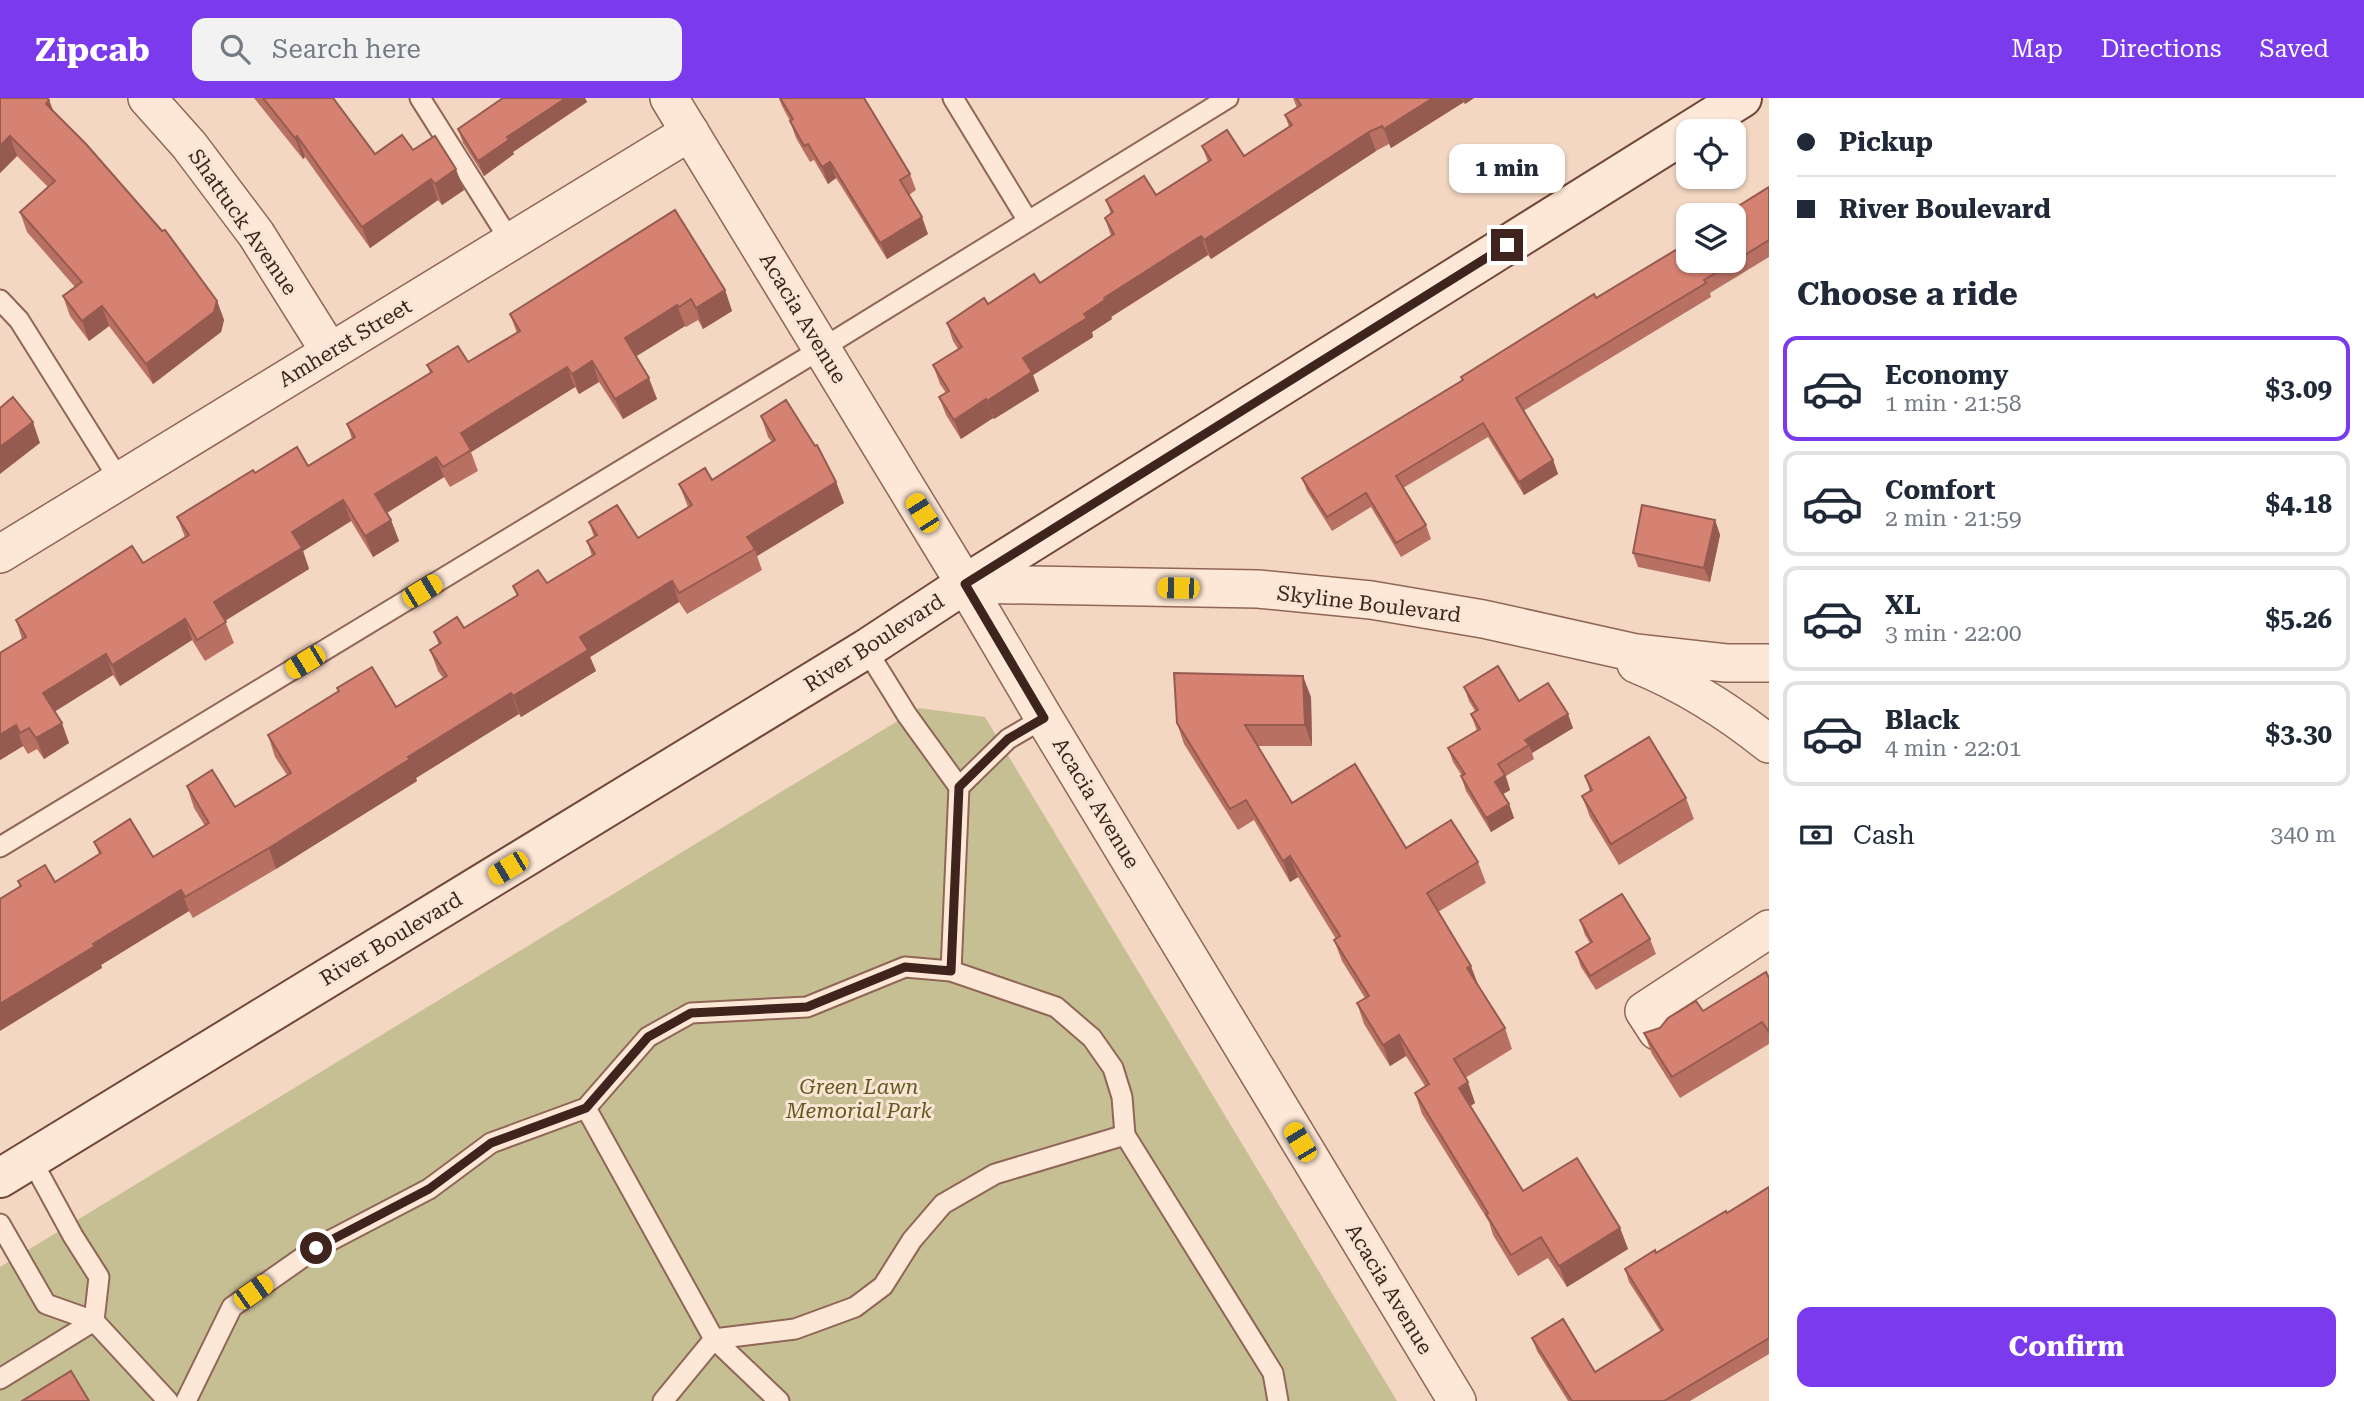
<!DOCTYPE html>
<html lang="en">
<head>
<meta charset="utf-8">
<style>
	body { margin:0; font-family:"Roboto Serif",serif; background:#f2f2f3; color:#1f2937; height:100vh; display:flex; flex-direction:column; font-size:26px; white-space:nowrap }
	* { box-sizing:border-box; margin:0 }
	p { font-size:23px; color:#747a83 }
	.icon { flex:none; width:38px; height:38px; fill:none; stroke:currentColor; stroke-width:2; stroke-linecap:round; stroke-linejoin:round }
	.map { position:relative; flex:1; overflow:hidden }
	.sheet { display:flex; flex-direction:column; background:#fff; width:595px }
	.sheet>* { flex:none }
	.top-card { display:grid; align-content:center; height:154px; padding:0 28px; background:#fff }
	.tools { position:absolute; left:1676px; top:21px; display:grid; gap:14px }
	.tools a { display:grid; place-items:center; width:70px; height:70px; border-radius:14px; background:#fff; box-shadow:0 2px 5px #0004; font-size:35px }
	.end { position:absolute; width:32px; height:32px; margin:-16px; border:9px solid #3e241c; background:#fff; box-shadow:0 0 0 4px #fff }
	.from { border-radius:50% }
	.bubble { position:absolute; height:49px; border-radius:14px; background:#fff; box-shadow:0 2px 5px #0004; font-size:23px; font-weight:700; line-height:49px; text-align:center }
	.car { position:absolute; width:21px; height:42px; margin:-21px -10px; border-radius:9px; box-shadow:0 0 5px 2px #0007; background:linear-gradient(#f5c518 24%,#345 0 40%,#f5c518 0 76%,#345 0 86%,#f5c518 0) }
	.top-card b { display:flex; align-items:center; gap:24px; height:66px; font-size:26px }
	.top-card b+b { border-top:2px solid #e0e1e3 }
	.top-card i { width:18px; height:18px; background:#1f2937 }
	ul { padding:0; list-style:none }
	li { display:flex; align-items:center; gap:21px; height:105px; margin:0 14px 10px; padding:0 14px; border:4px solid #e0e1e3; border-radius:14px }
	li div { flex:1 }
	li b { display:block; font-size:26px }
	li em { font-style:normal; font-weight:700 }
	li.active { border-color:#7c3aed }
	li>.icon { width:63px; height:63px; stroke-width:1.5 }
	h2 { padding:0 28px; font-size:32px; line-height:84px }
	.pay { display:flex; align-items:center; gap:18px; height:77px; padding:0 28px; font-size:26px }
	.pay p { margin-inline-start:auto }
	.action { display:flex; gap:14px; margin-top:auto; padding:14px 28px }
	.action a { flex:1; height:80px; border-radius:14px; background:#7c3aed; color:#fff; font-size:28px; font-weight:700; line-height:80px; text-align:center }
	header { display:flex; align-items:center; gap:42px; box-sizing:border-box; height:98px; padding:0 35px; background:#7c3aed; color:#fff }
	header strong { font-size:33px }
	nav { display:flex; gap:38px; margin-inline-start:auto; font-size:24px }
	.search { width:490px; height:63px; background:#f2f2f3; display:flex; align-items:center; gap:18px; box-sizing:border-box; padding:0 24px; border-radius:14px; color:#747a83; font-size:26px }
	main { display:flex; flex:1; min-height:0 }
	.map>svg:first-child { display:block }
	.cemetery { fill:#c7bf94 }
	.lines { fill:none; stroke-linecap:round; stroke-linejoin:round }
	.service-casing { stroke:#906656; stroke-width:23 }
	.minor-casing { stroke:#906656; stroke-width:40 }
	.secondary-casing { stroke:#71473a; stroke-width:42 }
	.service { stroke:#fde7d6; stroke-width:19 }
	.minor { stroke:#fde7d6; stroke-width:37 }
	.secondary { stroke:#fde7d6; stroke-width:38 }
	.wall { fill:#b87063 }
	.shaded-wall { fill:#965b50 }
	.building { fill:#d68273; stroke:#965b50; stroke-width:2 }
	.route { stroke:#3e241c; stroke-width:9 }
	.labels { text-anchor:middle; stroke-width:6; stroke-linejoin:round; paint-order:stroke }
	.street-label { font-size:21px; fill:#3e241c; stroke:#fae4d3 }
	.park-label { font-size:21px; font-style:italic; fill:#5d5c20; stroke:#fae4d3 }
</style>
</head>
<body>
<header>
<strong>Zipcab</strong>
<div class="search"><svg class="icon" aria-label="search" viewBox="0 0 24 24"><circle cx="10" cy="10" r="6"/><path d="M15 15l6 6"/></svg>Search here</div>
<nav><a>Map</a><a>Directions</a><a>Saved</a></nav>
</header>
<main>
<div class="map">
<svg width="1769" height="1303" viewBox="0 0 1769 1303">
	<rect width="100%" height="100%" fill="#f3d7c2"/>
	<polygon class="cemetery" points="919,610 985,619 1397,1303 0,1303 0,1169"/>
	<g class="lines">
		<defs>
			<g id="service">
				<polyline points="420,0 511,144"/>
				<polyline points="953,0 1028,123"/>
				<polyline points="0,202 19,222 120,383"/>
				<polyline points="866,551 907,617 959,689"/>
				<polyline points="0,749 821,251 1228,0"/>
				<polyline points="951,873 959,689 1008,641 1044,620"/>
				<polyline points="586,1010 714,1241 779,1303"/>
				<polyline points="31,1061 73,1138 99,1179 94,1223"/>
				<polyline points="0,1126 46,1206 94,1223 168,1303"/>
				<polyline points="0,1281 94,1223"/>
				<polyline points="186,1303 232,1209 316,1150 429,1091 491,1045 586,1010 648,939 691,915 807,909 905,869 951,873 1056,909 1092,940 1113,970 1122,999 1125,1037 1273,1275 1278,1303"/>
				<polyline points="663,1303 714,1241 795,1231 855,1209 883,1188 912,1142 943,1106 995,1076 1125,1037"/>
			</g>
			<g id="minor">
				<polyline points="147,0 189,47 256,136 330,254"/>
				<polyline points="669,0 965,486 1044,620 1457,1303"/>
				<polyline points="0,456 690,34"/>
				<polyline points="965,486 1258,491 1371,502 1483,521 1636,555 1726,565 1769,565"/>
				<path d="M1636,566C1685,586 1728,613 1769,646"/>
				<polyline points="1657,933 1644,913 1769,831"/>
			</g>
			<polyline id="secondary" points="0,1080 866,551 965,486 1742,0"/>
		</defs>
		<use href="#service" class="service-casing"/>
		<use href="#minor" class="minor-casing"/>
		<use href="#secondary" class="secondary-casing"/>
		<use href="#service" class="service"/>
		<use href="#minor" class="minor"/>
		<use href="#secondary" class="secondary"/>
	</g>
	<g class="wall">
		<polygon points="0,0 53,13 217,203 224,222 221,234 153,286 109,228 89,243 70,218 63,198 75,189 27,134 20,114 48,89 17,58 0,75"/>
		<polygon points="254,0 333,0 375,56 413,52 464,92 442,107 438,102 370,150 305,59 303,61"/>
		<polygon points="503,0 585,0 587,4 513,54 514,56 484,78 463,45 458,31"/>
		<polygon points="779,0 864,0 910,76 916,92 909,97 928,136 887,161 836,80 828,86 814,62 810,64 796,40 790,23 782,8"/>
		<polygon points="1293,0 1474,0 1465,6 1464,4 1391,50 1389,46 1376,53 1211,161 1208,157 1111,219 1112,221 1092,234 1093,239 1033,277 1039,293 994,321 993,320 961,341 946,317 939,299 946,295 940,286 933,267 958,251 953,243 947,225 1040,185 1111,138 1105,120 1111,116 1106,102 1156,97 1208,64 1202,48 1244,58 1289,29 1285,17 1297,10"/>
		<polygon points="1769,89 1769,159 1710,195 1711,199 1523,313 1553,362 1558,376 1524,397 1488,339 1403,390 1426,427 1431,441 1401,459 1371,409 1332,433 1307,393 1302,380 1462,283 1461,279 1596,200 1689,163"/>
		<polygon points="725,192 732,213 703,231 698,222 686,229 685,228 636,258 657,301 623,321 599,284 579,296 575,289 471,354 478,373 450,389 444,379 387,415 391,422 399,443 373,459 351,423 303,453 309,471 225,523 234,545 205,563 192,542 120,588 113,577 55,613 69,645 44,661 37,651 28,656 23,648 0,662 22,541 16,522 143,465 185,439 177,419 255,375 308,368 352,341 347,326 430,275 427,267 468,264 517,235 510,216"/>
		<polygon points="761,318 836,384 844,405 757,458 762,472 687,516 679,504 590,559 596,573 521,619 519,616 416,680 417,683 276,771 193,820 189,813 101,867 102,870 20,788 18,783 55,784 99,756 94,744 153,759 205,728 194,710 187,688 235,709 287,677 275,659 268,637 339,593 337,590 396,609 443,580 438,573 430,552 439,547 434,534 464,530 517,498 513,488 547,485 592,458 587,443 594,439 589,424 638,440 688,409 679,386 712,382 772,344 768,339"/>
		<polygon points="1715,422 1720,437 1710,484 1638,469 1633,455"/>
		<polygon points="1464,589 1519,603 1573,630 1532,655 1534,661 1506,678 1510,692 1503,696 1509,706 1514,720 1491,734 1466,693 1461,678 1462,678 1453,664 1448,650 1477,633 1471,616 1475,613 1469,603"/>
		<polygon points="1311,599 1312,648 1257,648 1292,705 1406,750 1478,764 1486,785 1438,814 1479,889 1505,930 1512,951 1465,980 1475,1005 1470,1008 1523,1093 1620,1130 1628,1151 1567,1189 1548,1160 1518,1178 1493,1137 1489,1124 1422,1016 1415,995 1425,988 1406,958 1390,968 1364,926 1357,905 1365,900 1342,863 1334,842 1336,841 1298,779 1290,784 1254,722 1238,732 1184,646 1177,625"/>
		<polygon points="1585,678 1686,700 1694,721 1619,767 1590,719 1582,698 1590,693"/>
		<polygon points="1580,822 1650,841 1656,856 1596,892 1581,869 1576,854 1590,845 1585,837"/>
		<polygon points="1769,880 1769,946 1680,1000 1652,956 1644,935 1703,913"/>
		<polygon points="1769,1089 1769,1256 1690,1303 1568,1303 1537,1253 1532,1240 1595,1274 1661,1234 1629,1184 1625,1171 1656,1155 1727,1115"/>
	</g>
	<g class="shaded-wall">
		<polygon points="566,0 585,0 587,4 513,54 514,56 484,78 478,63 507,39"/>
		<polygon points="1433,0 1462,0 1464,4 1391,50 1384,31"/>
		<polygon points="1463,0 1474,0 1465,6"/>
		<polygon points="49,2 57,22 46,6"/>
		<polygon points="1369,34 1376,53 1211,161 1204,142"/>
		<polygon points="10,38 17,58 0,75 0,48"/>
		<polygon points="297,38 305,59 303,61 295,40"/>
		<polygon points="830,64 836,80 828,86 822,69"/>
		<polygon points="456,71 464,92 442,107 435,86"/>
		<polygon points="431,81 438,102 370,150 362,129"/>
		<polygon points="922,119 928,136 887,161 880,145"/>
		<polygon points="1201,138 1208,157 1111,219 1112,221 1092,234 1093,239 1033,277 1039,293 994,321 987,303 1023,260 1104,200"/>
		<polygon points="725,192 732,213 703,231 696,210"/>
		<polygon points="217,203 224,222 221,234 153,286 146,266"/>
		<polygon points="677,207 685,228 632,261 625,240"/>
		<polygon points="102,208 109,228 89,243 82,223"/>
		<polygon points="592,263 599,284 579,296 572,276"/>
		<polygon points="567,269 575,289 471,354 461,335"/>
		<polygon points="649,280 657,301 623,321 615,301"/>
		<polygon points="986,301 993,320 961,341 954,322"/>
		<polygon points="33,324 40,345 0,376 0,349"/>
		<polygon points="436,359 444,379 383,417 375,396"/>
		<polygon points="1553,362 1558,376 1524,397 1519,384"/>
		<polygon points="836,384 844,405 757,458 755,451 747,439"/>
		<polygon points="343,402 351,423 303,453 309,471 221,525 214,504 292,434"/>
		<polygon points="391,422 399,443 373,459 365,438"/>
		<polygon points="1715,422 1720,437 1710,484 1704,470"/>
		<polygon points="672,483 679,504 590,559 596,573 521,619 513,598 580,539"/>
		<polygon points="185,521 192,542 120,588 112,567"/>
		<polygon points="106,556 113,577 51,616 43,595"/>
		<polygon points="1303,578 1311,599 1312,648 1305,627"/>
		<polygon points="511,595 519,616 416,680 417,683 276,771 269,750 408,659"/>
		<polygon points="1568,616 1573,630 1532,655 1529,647 1525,642"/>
		<polygon points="62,625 69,645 44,661 36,640"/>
		<polygon points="16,627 23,648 0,662 0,637"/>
		<polygon points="1505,677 1510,692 1500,698 1495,684"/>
		<polygon points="1509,706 1514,720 1491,734 1486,720"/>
		<polygon points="1290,758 1298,779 1290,784 1283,763"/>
		<polygon points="181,792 189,813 101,867 102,870 0,933 0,906 93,846"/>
		<polygon points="1471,868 1479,889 1467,870"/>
		<polygon points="1399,937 1406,958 1390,968 1383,947"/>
		<polygon points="1468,984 1475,1005 1466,1011 1459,990"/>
		<polygon points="1620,1130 1628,1151 1567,1189 1559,1168"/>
	</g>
	<g class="building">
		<polygon points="0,0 47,0 49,2 46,6 86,46 162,133 165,132 217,203 214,214 146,266 102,208 82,223 63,198 82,184 20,114 55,83 10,38 0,48"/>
		<polygon points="263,0 333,0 375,56 402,37 413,52 435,38 456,71 435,86 431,81 362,129 297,38 295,40"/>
		<polygon points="503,0 566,0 507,39 509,42 478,63 458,31"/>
		<polygon points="780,0 864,0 910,76 900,82 922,119 880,145 830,64 822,69 808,46 804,48 790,23 793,21"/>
		<polygon points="1296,0 1433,0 1384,31 1382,28 1369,34 1204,142 1201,138 1104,200 1105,202 1084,216 1087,220 1023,260 1032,274 987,303 986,301 954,322 939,299 949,293 933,267 962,249 947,225 984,200 988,206 1034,176 1040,185 1114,136 1105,120 1113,114 1106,102 1144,78 1156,97 1211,62 1202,48 1227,32 1244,58 1292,27 1285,17 1301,7"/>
		<polygon points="1769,89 1769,142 1704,182 1706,185 1516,300 1553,362 1519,384 1483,325 1396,378 1426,427 1396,445 1366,395 1327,419 1302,380 1463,282 1461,279 1594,196 1596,200 1689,144 1689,163 1734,163 1734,117 1724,117"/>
		<polygon points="675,112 725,192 696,210 691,201 679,209 677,207 625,240 649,280 615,301 592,263 572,276 567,269 461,335 471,352 443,369 436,359 375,396 391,422 365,438 343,402 292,434 302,450 214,504 226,524 197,542 185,521 112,567 106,556 43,595 62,625 36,640 29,630 20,635 16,627 0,637 0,555 26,539 16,522 132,448 143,465 189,437 177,419 253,372 255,375 297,349 308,368 355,339 347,326 432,274 427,267 458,248 468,264 520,233 510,216"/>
		<polygon points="13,299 33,324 0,349 0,310"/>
		<polygon points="786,302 815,348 817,347 836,384 747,439 755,451 679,495 672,483 580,539 588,552 513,598 511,595 408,659 410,661 269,750 185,799 181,792 93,846 95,848 0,906 0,801 21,788 18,783 45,767 55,784 101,755 94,744 130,721 153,759 209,725 187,688 212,672 235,709 291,675 268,637 339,593 337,590 372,569 396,609 447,578 430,552 441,545 434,534 457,519 464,530 518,497 513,488 538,472 547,485 595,456 587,443 597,437 589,424 617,407 638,440 692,407 679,386 705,370 712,382 775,342 761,318"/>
		<polygon points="1642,407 1715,422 1704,470 1633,455"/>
		<polygon points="1498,568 1519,603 1548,585 1568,616 1525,642 1529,647 1498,666 1505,677 1495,684 1509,706 1486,720 1461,678 1465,676 1448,650 1480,631 1471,616 1478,612 1464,589"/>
		<polygon points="1174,575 1303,578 1305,627 1245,627 1292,705 1355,666 1406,750 1451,722 1478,764 1427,795 1471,868 1467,870 1505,930 1454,961 1468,984 1459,990 1523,1093 1577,1060 1620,1130 1559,1168 1541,1139 1511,1157 1486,1116 1488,1115 1415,995 1429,986 1399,937 1383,947 1357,905 1369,898 1334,842 1340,838 1290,758 1283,763 1246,702 1230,711 1177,625"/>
		<polygon points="1649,639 1686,700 1611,746 1582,698 1592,692 1585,678"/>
		<polygon points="1622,796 1650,841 1590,878 1576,854 1592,844 1580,822"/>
		<polygon points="1766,874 1769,880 1769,934 1762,924 1672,979 1644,935 1660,930 1668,920 1696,903 1703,913"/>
		<polygon points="1769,1089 1769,1240 1664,1303 1572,1303 1532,1240 1563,1221 1595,1274 1663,1232 1625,1171 1655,1152 1656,1155 1726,1113 1727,1115"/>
		<polygon points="71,1273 89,1303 22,1303"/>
	</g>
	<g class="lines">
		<polyline class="route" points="316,1150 429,1091 491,1045 586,1010 648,939 691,915 807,909 905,869 951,873 959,689 1008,641 1044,620 965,486 1507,147"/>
	</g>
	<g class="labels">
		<g class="street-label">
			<text transform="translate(243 124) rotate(55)" y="7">Shattuck Avenue</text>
			<text transform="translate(803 220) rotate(59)" y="7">Acacia Avenue</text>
			<text transform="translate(345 245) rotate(-31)" y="7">Amherst Street</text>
			<text transform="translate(1369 506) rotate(7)" y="7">Skyline Boulevard</text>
			<text transform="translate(874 545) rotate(-33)" y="7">River Boulevard</text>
			<text transform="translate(1096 705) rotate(59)" y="7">Acacia Avenue</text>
			<text transform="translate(391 841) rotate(-31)" y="7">River Boulevard</text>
			<text transform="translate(1389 1191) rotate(59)" y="7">Acacia Avenue</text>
		</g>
		<g class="park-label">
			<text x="859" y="996">Green Lawn<tspan x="859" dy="24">Memorial Park</tspan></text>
		</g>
	</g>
</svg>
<div class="tools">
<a><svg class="icon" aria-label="locate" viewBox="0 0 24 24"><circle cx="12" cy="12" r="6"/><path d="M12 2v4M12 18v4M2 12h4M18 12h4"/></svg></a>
<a><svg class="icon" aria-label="layers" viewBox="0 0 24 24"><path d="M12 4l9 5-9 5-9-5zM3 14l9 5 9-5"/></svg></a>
</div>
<i class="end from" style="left:316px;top:1150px"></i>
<i class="end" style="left:1507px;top:147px"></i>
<div class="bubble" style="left:1449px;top:46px;width:116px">1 min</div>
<i class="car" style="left:922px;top:415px;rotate:328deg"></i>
<i class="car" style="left:1178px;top:490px;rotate:271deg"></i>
<i class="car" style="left:422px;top:493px;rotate:59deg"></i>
<i class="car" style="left:305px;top:564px;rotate:239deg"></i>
<i class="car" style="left:508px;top:770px;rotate:239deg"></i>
<i class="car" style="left:1300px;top:1044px;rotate:329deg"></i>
<i class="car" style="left:253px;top:1194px;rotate:55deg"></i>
</div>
<section class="sheet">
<div class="top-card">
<b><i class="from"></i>Pickup</b>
<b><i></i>River Boulevard</b>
</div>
<h2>Choose a ride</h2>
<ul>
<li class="active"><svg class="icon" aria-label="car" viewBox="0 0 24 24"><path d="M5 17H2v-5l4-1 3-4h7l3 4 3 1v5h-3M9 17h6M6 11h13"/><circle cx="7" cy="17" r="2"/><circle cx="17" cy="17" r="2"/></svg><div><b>Economy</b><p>1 min · 21:58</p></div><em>$3.09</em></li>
<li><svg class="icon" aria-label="car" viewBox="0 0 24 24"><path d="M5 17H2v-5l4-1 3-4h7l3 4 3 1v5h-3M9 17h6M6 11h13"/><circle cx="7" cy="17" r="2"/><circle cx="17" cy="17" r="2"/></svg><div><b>Comfort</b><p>2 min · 21:59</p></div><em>$4.18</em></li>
<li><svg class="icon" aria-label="car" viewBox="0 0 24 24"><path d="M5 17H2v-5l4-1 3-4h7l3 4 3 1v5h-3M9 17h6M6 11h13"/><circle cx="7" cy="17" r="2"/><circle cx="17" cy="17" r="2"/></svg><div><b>XL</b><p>3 min · 22:00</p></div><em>$5.26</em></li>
<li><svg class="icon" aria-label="car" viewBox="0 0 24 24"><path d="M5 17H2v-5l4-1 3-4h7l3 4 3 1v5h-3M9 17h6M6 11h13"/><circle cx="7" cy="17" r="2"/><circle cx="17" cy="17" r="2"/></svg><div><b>Black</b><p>4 min · 22:01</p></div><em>$3.30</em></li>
</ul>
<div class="pay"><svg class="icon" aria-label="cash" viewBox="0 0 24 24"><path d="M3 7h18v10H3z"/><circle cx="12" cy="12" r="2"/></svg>Cash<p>340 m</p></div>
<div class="action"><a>Confirm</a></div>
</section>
</main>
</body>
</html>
